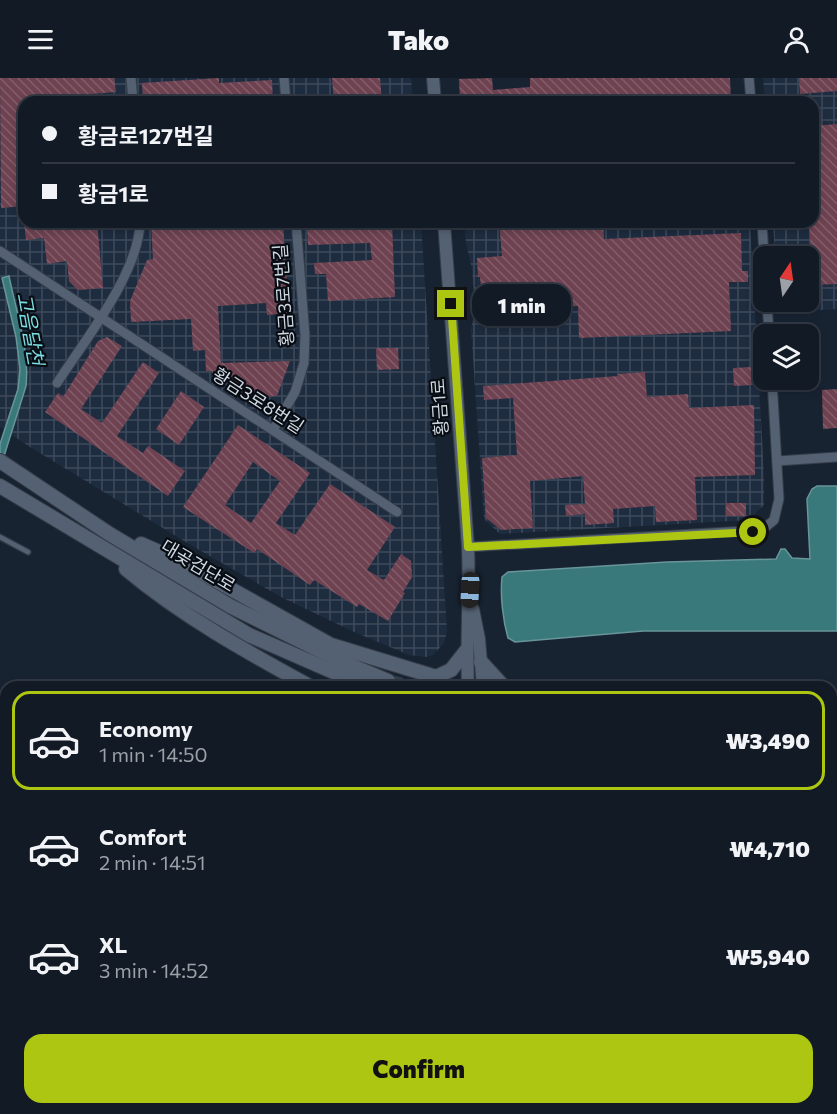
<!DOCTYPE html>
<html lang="en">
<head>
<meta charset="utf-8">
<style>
	body { margin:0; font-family:Commissioner,"Noto Sans KR",sans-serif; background:#1f2732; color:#f1f3f6; height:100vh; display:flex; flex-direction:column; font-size:22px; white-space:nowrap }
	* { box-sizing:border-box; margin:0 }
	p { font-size:20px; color:#9ca1a7 }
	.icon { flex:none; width:33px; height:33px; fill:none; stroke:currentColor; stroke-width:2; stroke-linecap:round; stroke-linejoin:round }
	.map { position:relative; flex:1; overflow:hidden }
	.panel { position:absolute; left:0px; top:603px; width:837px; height:434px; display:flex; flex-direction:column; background:#121a26; border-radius:18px 18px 0 0; box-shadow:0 3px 9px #0003,0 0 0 2px #313843 }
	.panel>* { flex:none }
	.hud { position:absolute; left:18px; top:18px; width:801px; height:132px; border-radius:18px; box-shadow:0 3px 9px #0003,0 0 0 2px #313843; display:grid; align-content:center; height:132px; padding:0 24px; background:#121a26 }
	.needle { width:39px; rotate:13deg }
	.buttons { position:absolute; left:753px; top:168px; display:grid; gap:12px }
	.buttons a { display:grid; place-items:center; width:66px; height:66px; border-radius:12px; background:#121a26; box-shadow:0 3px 9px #0003,0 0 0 2px #313843; font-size:30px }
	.end { position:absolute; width:27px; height:27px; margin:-14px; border:8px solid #acc611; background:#111; box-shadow:0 0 0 3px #111 }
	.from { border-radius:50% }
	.bubble { position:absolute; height:42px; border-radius:18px; background:#121a26; box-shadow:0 3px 9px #0003,0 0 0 2px #313843; font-size:20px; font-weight:800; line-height:42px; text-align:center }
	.car { position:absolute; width:18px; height:36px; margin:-18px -9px; border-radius:8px; box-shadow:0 0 4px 2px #0007; background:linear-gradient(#222 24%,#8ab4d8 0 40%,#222 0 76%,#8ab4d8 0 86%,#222 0) }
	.hud b { display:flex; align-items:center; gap:21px; height:57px; font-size:22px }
	.hud b+b { border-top:2px solid #313843 }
	.hud i { width:15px; height:15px; background:#f1f3f6 }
	ul { padding:10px 0 0; list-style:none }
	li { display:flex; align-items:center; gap:18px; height:99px; margin:0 12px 9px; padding:0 12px; border:3px solid transparent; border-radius:18px }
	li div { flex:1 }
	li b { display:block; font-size:22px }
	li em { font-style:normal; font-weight:800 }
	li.active { border-color:#acc611 }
	li>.icon { width:54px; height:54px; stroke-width:1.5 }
	.action { display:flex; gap:12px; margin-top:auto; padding:12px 24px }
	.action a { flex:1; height:69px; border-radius:18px; background:#acc611; color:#111; font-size:24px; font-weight:800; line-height:69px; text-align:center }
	header { display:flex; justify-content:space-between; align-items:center; height:78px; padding:0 24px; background:#121a26; font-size:27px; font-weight:800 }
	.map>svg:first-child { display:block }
	.industrial { fill:url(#industrial-grid) }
	.grass { fill:url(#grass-dots) }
	.water { fill:#3a797b; stroke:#679599; stroke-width:1.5 }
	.building { fill:url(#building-back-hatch); fill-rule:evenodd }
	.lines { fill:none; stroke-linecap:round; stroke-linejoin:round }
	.secondary-tunnel { stroke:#333e4c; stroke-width:14; stroke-dasharray:14 7; stroke-linecap:butt }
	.service-casing { stroke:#353d49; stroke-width:7 }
	.minor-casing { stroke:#353d49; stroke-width:11 }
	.tertiary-casing { stroke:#353d49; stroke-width:14 }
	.secondary-casing { stroke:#353d49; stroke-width:16 }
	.motorway-casing { stroke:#353d49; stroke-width:19 }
	.service { stroke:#546172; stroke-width:4.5 }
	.minor { stroke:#546172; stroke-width:9 }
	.tertiary { stroke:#546172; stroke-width:12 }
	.secondary { stroke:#546172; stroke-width:14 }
	.motorway { stroke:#d25063; stroke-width:16 }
	.route { stroke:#acc611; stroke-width:8 }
	.labels { text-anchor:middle; stroke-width:4.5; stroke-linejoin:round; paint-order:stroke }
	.street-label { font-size:18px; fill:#cfd7e0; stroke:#080c13 }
	.water-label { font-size:20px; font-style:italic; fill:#78dce0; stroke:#080c13 }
</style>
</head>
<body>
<header><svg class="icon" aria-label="menu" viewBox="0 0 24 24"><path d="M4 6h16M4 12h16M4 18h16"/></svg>Tako<svg class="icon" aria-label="person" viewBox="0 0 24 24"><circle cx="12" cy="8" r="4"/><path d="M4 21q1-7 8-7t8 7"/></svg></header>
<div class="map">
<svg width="837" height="1036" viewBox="0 0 837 1036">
	<defs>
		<pattern id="industrial-grid" width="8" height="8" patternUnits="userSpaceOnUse" patternTransform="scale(1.5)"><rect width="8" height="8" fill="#1e2c40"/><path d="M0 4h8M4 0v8" fill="none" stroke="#3e4a5b"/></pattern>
		<pattern id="grass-dots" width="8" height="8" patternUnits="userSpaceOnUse" patternTransform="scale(1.5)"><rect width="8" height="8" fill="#3c4a31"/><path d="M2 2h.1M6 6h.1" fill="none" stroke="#57634f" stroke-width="1.8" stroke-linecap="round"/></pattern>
		<pattern id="building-back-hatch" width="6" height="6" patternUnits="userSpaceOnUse" patternTransform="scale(1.5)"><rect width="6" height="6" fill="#6e4251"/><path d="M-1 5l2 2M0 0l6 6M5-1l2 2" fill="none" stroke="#825d6a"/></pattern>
	</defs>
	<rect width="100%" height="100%" fill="#182332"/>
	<g class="industrial">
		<polygon points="0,0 411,0 413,24 24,24 24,144 421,144 447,553 444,565 433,577 426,579 409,577 354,554 283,520 194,469 30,369 0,349"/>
		<polygon points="763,0 837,0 837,231 778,235 778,224 808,224 808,178 775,178 773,144 813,144 813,24 765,24"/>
		<polygon points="464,144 750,144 764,397 764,427 749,442 500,456 484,441 471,251 475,230 472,191 466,165"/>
	</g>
	<g class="grass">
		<polygon points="831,800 837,802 837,865 831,864"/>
		<polygon points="694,1031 732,1031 729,1036 700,1036"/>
	</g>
	<g class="water">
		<path d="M9,198C16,234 30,272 26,308L0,391V366L18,311L20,291L16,259L2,200Z"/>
		<path d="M817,408H837V553H643L515,564L508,560C503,542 500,518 502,499L508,494L667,484L776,481L781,471H785L792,480L810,481L807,421L812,411Z"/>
	</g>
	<g class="building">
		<polygon points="0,0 114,0 116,14 91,16 92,24 24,24 24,128 1,130"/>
		<polygon points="219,0 219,5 272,2 273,24 143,24 142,5"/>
		<polygon points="332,0 380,0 382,24 334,24"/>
		<polygon points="492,0 493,12 530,9 530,0 730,0 731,24 460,24 459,1"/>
		<polygon points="799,0 837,0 837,13 800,16"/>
		<polygon points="837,46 837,206 808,207 808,175 811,175 809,144 813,144 813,48"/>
		<polygon points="24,144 97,144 103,210 78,212 69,203 67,183 47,186 44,160 26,162"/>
		<polygon points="151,144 232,144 232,149 283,145 289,235 267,237 266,225 218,228 221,285 290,283 277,318 242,319 228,309 228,298 213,299 212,293 206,293 205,272 193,273 191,241 131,244 130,223 147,182 153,181"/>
		<polygon points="323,144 392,144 395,219 328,223 326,196 315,196 314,185 372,182 370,165 308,167 307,147 323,146"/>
		<polygon points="499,144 603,144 604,161 741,155 742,193 748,193 748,204 729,204 731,253 579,260 578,228 483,233 480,199 478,199 477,180 502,178"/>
		<polygon points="107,259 122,268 81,331 102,345 143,284 159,295 117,358 143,375 148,368 185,393 168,418 45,334 58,315 63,319 98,263"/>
		<polygon points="376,270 398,270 399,291 377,292"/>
		<polygon points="751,289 752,307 734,308 733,290"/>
		<polygon points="645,294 647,319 688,316 689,330 754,327 755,397 695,399 697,442 656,444 655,428 613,431 614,445 585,447 585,436 566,438 565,427 585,426 583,398 530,403 533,450 501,452 486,440 482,380 517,377 513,320 484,322 483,308 618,298 617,296"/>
		<polygon points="837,311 837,350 823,351 822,312"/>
		<polygon points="181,313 204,329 179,367 156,351"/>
		<path d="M238,347L310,395L276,445L295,457L330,406L395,449L367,492L384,502L401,476L411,483L412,499L403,514L405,515L388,543L359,526L357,529L314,502L310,507L257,471L254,475L183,429ZM253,384L280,403L251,445L225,427Z"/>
		<rect x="726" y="425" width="20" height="13"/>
	</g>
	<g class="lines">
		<polyline class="secondary-tunnel" points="388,603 409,609"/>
		<defs>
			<g id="service">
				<polyline points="0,459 28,474"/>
				<polyline points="831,706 837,706"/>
				<polyline points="831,750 837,734"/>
				<polyline points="549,1030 554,1036"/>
				<polyline points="675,1030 681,1036"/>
				<polyline points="749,1036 749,1030"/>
			</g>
			<g id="minor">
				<polyline points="131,0 133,24"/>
				<polyline points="284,0 286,24"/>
				<polyline points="749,0 751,24"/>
				<polyline points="762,144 764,178"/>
				<polyline points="0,173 397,434"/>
				<polyline points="767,224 769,256"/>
				<path d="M57,305C85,262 139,195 140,144"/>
				<polyline points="273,352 295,314 304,285 305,257 296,144"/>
				<polyline points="777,383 837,379"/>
				<polyline points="468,469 762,452 774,442 779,421 772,302"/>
			</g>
			<g id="tertiary">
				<polyline points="433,0 435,24"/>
				<path d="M444,144L468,469C470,516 466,562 468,609"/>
				<polyline points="473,531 479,561 483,609"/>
			</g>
			<g id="secondary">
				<polyline points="0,383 108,455 230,528 345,585 388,603"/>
				<polyline points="0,408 249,557 368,609"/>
				<polyline points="141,466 186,486 331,567 436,599 451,592 466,573"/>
				<path d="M126,491C182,538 247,574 311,609"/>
				<polyline points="481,584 504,609"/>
				<polyline points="831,642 837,642"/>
				<polyline points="831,658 837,658"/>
				<polyline points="831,671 837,671"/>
				<polyline points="831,692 837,691"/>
				<polyline points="627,1030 633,1036"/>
			</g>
			<polyline id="motorway" points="599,1030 602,1036"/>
		</defs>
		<use href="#service" class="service-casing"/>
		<use href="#minor" class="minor-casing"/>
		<use href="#tertiary" class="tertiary-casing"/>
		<use href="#secondary" class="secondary-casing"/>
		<use href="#motorway" class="motorway-casing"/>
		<use href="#service" class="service"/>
		<use href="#minor" class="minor"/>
		<use href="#tertiary" class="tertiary"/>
		<use href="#secondary" class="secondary"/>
		<use href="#motorway" class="motorway"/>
	</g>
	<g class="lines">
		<polyline class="route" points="451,226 468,469 753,454"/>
	</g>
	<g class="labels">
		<g class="street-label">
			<text transform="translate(284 217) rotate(-94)" y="6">황금3로7번길</text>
			<text transform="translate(258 323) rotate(33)" y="6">황금3로8번길</text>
			<text transform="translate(440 329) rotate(-94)" y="6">황금1로</text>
			<text transform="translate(198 488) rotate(31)" y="6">대곶검단로</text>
		</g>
		<g class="water-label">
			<text transform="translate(30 251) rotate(80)" y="7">고음달천</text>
		</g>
	</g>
</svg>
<div class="buttons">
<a><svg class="needle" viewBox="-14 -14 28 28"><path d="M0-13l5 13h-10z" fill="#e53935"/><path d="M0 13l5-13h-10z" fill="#9ca1a7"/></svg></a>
<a><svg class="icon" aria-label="layers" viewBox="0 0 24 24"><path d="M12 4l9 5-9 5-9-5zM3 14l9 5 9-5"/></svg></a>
</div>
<i class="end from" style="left:753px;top:454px"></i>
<i class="end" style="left:451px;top:226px"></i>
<div class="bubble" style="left:472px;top:206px;width:99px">1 min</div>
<i class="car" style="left:470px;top:512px;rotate:183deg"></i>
<div class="hud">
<b><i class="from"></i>황금로127번길</b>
<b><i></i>황금1로</b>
</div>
<section class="panel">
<ul>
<li class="active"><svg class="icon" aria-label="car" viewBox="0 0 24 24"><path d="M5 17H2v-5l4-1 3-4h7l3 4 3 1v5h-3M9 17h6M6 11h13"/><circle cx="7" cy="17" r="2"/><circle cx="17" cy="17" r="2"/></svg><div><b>Economy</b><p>1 min · 14:50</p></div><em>₩3,490</em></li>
<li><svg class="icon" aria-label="car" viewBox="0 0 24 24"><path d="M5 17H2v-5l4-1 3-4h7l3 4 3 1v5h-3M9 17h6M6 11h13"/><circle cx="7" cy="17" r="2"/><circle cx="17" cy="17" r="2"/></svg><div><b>Comfort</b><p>2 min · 14:51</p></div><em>₩4,710</em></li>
<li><svg class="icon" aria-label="car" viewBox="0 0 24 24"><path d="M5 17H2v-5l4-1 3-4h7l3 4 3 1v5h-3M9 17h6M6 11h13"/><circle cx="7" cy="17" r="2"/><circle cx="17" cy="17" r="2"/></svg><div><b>XL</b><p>3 min · 14:52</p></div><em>₩5,940</em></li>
</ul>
<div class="action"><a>Confirm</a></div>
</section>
</div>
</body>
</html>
